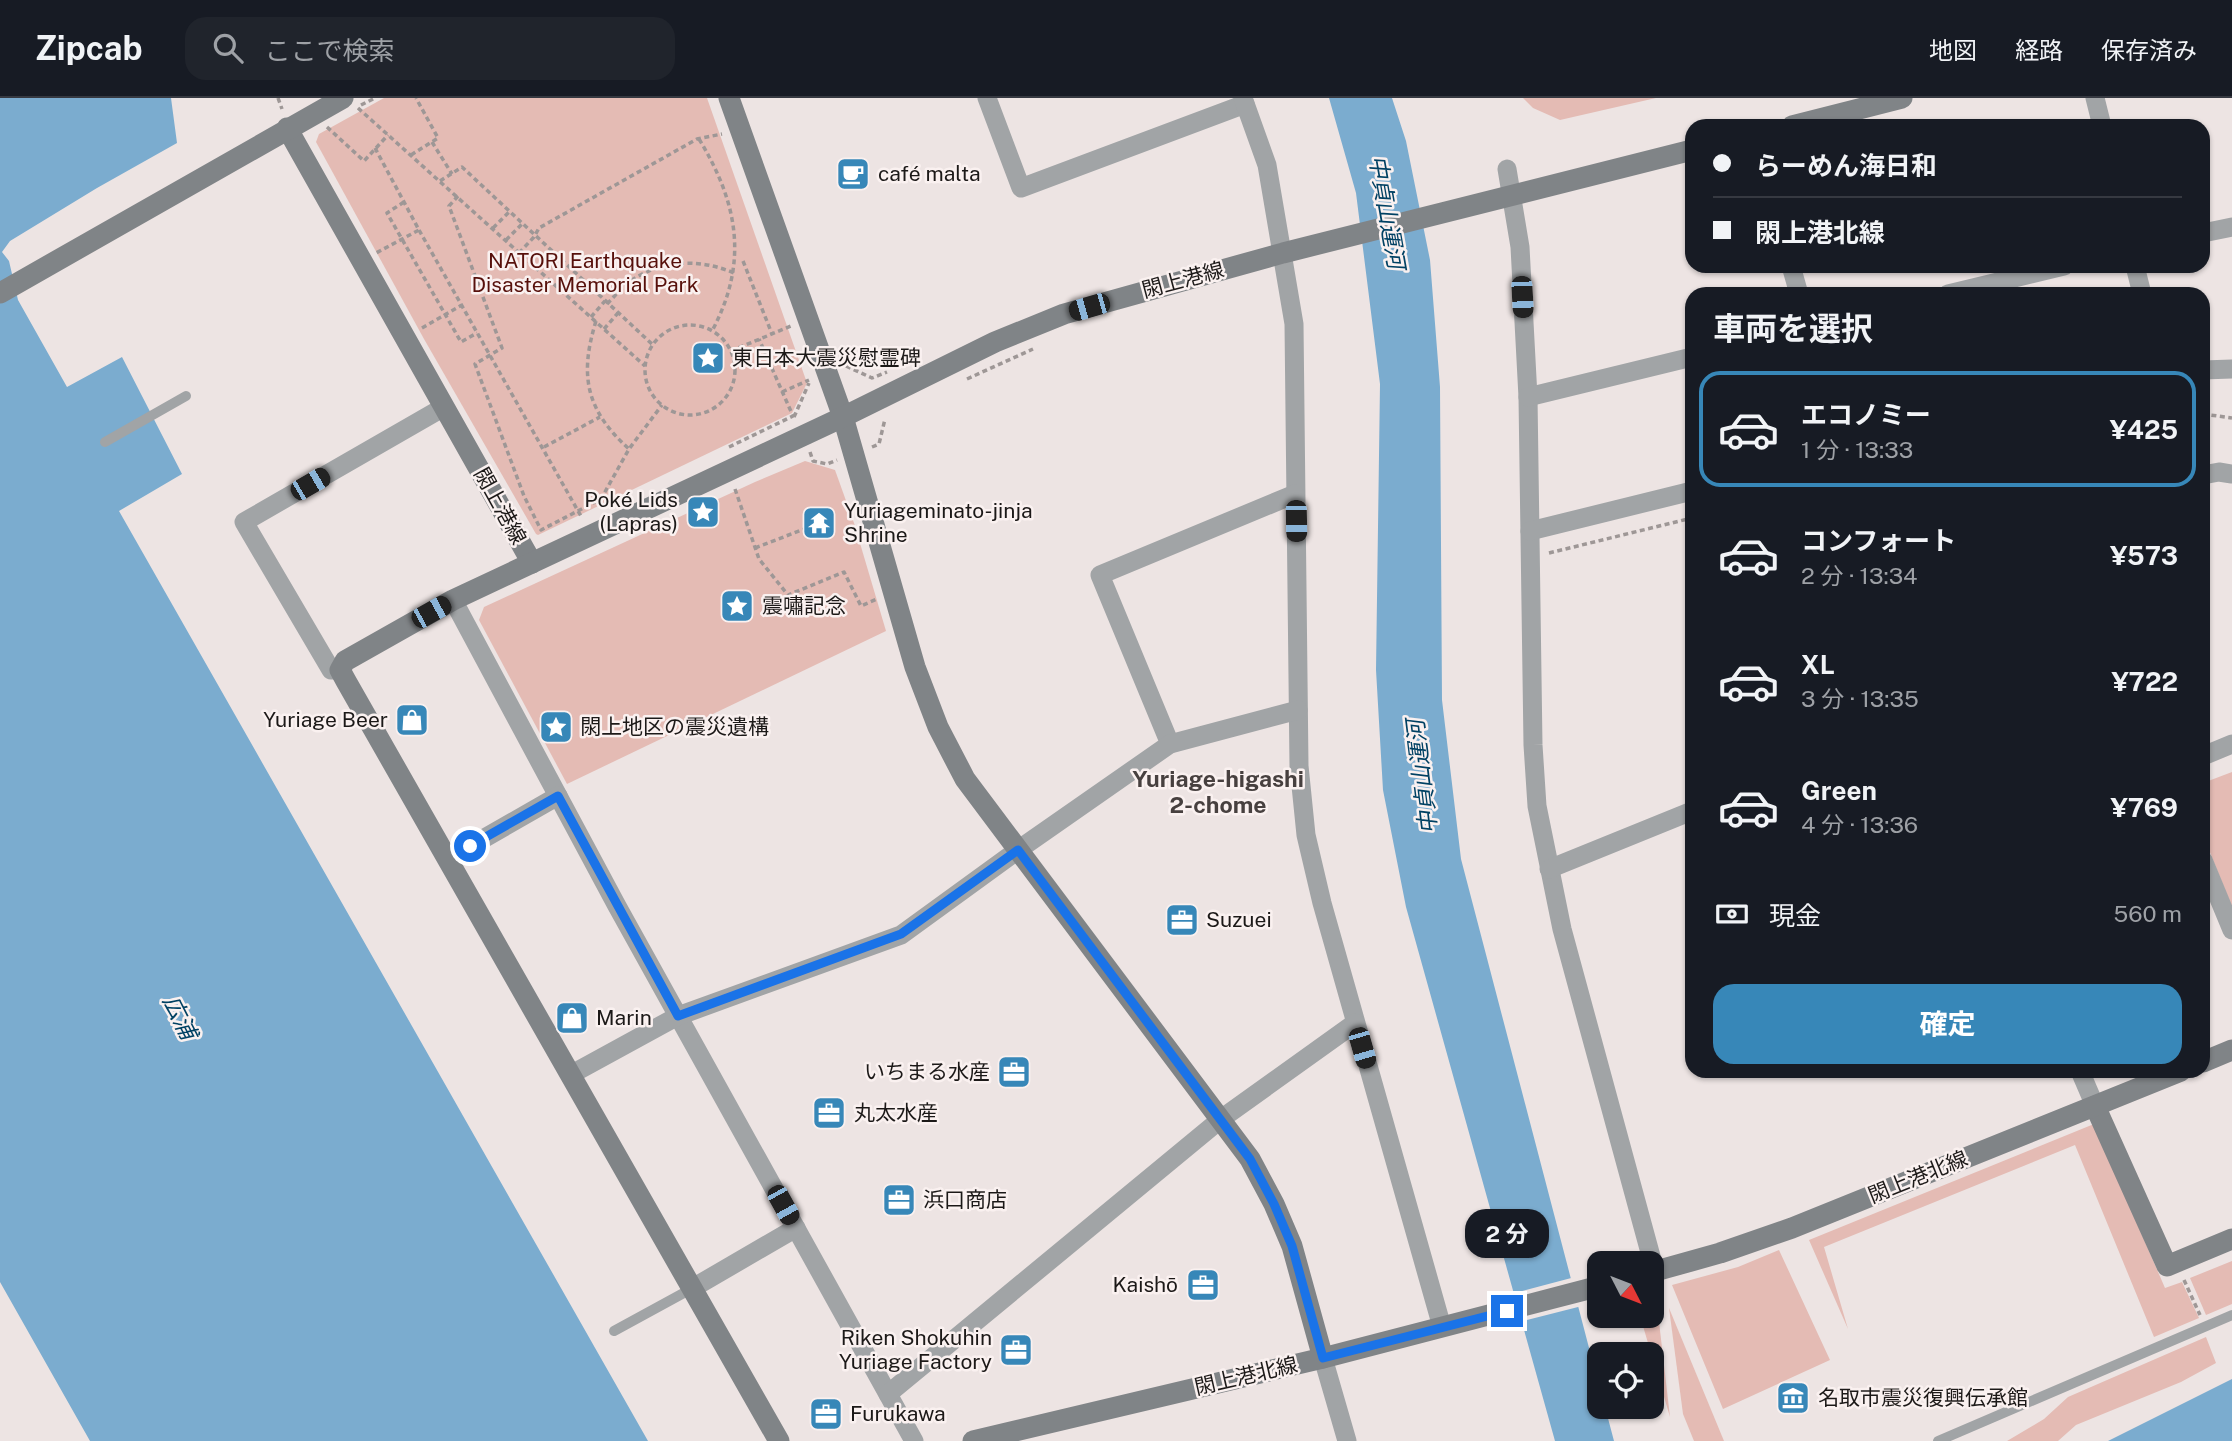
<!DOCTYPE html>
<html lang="ja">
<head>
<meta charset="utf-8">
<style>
	body { margin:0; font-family:"Public Sans","Noto Sans JP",sans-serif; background:#20242c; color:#f1f3f6; height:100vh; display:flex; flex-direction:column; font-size:26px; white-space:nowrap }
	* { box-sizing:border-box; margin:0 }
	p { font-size:23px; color:#9ea1a6 }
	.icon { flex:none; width:38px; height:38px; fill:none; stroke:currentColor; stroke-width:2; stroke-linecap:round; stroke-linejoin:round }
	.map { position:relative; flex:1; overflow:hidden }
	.panel { position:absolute; left:1685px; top:189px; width:525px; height:791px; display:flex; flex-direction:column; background:#171b24; border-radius:21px; box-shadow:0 2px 5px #0004 }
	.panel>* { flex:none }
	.banner { position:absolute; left:1685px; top:21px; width:525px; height:154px; border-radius:21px; box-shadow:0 2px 5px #0004; display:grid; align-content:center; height:154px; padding:0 28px; background:#171b24 }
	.needle { width:46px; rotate:132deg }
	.buttons { position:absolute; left:1587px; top:1153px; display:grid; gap:14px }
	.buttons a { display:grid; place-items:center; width:77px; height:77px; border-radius:14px; background:#171b24; box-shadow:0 2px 5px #0004; font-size:35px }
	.end { position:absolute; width:32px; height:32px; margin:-16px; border:9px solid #1a73e8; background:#fff; box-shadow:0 0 0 4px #fff }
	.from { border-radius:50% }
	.bubble { position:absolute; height:49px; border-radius:21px; background:#171b24; box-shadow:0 2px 5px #0004; font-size:23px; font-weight:700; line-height:49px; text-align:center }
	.car { position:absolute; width:21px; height:42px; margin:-21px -10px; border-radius:9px; box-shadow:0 0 5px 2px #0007; background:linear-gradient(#222 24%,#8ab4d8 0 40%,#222 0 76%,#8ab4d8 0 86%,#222 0) }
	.banner b { display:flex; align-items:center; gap:24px; height:66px; font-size:26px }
	.banner b+b { border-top:2px solid #363941 }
	.banner i { width:18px; height:18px; background:#f1f3f6 }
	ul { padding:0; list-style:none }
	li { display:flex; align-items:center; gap:21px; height:116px; margin:0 14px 10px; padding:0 14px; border:4px solid transparent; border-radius:21px }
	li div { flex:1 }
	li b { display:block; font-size:26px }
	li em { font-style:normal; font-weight:700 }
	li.on { border-color:#3787b8 }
	li>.icon { width:63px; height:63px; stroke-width:1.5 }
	h2 { padding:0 28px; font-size:32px; line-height:84px }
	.pay { display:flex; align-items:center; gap:18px; height:77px; padding:0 28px; font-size:26px }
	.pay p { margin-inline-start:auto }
	.action { display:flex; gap:14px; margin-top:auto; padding:14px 28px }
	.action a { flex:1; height:80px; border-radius:21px; background:#3787b8; color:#fff; font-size:28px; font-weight:700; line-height:80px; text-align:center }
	header { display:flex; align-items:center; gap:42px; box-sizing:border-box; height:98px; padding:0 35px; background:#171b24; border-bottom:2px solid #363941 }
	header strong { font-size:33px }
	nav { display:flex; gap:38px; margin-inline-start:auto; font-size:24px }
	.search { width:490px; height:63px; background:#20242c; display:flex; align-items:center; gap:18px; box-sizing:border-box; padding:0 24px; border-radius:21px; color:#9ea1a6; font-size:26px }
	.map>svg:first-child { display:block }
	.green { fill:#e4bbb4 }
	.water { fill:#7baccf }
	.pier { fill:#ede4e3 }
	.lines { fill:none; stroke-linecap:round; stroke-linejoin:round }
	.path { stroke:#9e9796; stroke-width:3.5; stroke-dasharray:5 3.5; stroke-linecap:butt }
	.lane { stroke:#a1a4a6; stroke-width:10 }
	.street { stroke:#a1a4a6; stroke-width:19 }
	.secondary { stroke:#808487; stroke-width:21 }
	.route { stroke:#1a73e8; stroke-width:9 }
	.labels { text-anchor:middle; stroke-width:5; stroke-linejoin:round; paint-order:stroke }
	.poi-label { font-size:21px; fill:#1c1918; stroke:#faf1f0; text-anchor:start }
	.park-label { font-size:21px; fill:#57100b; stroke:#faf1f0 }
	.street-label { font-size:21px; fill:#1c1918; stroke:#faf1f0 }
	.water-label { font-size:23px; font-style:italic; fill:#004163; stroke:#faf1f0 }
	.neighbourhood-label { font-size:23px; font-weight:bold; fill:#47403f; stroke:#faf1f0 }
</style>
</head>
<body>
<header>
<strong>Zipcab</strong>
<div class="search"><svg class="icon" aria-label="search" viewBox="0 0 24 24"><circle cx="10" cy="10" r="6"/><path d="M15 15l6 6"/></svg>ここで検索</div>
<nav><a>地図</a><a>経路</a><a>保存済み</a></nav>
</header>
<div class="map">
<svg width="2232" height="1343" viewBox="0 0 2232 1343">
	<rect width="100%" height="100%" fill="#ede4e3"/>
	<g class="green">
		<polygon points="384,0 707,0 807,285 792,315 538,437 536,436 424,241 316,44 319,36"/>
		<polygon points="1523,0 1656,0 1560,22 1533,10"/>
		<polygon points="805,363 835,372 854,425 886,533 567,686 479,522 484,509 755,384"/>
		<polygon points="2232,674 2232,809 2203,737 2203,685"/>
		<polygon points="2094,1026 2165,1190 2182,1184 2199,1220 2154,1239 2075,1047 1824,1149 1848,1231 1809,1142"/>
		<polygon points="1779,1152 1830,1262 1723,1311 1672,1187 1738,1169"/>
		<polygon points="2232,1163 2232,1206 2206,1217 2190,1180"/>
		<polygon points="1652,1196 1658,1215 1670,1319 1640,1218 1652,1218"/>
		<polygon points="1669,1210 1724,1343 1694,1343 1683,1316"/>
		<polygon points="2206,1239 2216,1265 2181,1284 2076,1327 2058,1343 2007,1343 2044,1321 2068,1299"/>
	</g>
	<g class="water">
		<polygon points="0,0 171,0 177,45 97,90 10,143 2,154 9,163 18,202 67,289 122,259 182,376 119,413 648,1343 90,1343 0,1184"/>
		<polygon points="1329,0 1392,0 1406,43 1430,162 1440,289 1442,602 1461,761 1599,1288 1600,1309 1605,1309 1614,1343 1555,1343 1406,809 1383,692 1376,572 1380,286 1356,95"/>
		<polygon points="2232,1281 2232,1343 2108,1343"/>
	</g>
	<polygon class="pier" points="1575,1179 1582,1208 1519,1224 1511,1196"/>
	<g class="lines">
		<g class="path">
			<polyline points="278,0 282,11"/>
			<polyline points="361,7 375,0"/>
			<polyline points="358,10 645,268"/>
			<polyline points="327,29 364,63 388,37"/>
			<path d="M699,41C738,105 749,164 712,233"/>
			<polyline points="432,44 452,76"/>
			<polyline points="375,50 419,132 376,155"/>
			<polyline points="411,57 438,40 416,0"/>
			<polyline points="440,83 462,69 653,247"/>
			<polyline points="458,98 449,108 502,250 475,266 524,398 541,432 601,401 629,351 662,307"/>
			<polyline points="404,104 387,115 461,244 477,235"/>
			<polyline points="493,130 509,114"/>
			<polyline points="419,132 582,420"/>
			<polyline points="506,142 522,126"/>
			<polyline points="519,155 534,139 539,130 697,41 722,36"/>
			<polyline points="743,163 772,236"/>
			<path d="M607,206C613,200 618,194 623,189C654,162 697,159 734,175"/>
			<polyline points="591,219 605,203"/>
			<path d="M596,223C579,278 586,312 629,351"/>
			<circle cx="690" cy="272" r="45"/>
			<polyline points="422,230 462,207"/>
			<polyline points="604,231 618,215"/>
			<polyline points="731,253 791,228"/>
			<polyline points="846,268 872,280 887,274"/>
			<polyline points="967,281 1033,251"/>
			<polyline points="782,294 809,282"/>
			<polyline points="2203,316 2232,320"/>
			<polyline points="794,319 809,285"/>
			<polyline points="544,349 600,319"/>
			<polyline points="729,349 793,318 759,241"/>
			<polyline points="872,349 879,346 885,321"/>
			<polyline points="810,354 813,363 827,366 837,362"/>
			<polyline points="735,391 759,461 788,497 844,474 861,508 877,501"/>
			<polyline points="755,450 812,428"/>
			<polyline points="1549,455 1692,420"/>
			<polyline points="2184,1182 2200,1217"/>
		</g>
		<g class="lane">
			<polyline points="105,344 186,298"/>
			<polyline points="614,1233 691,1191"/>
			<polyline points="1938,1343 2232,1217"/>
		</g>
		<g class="street">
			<polyline points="987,0 1021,90 1245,6"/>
			<polyline points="1243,0 1267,67 1294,226 1299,668 1306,737 1322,805 1442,1229"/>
			<polyline points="2095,0 2102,28"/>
			<polyline points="1507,71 1520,149 1528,299 1533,647 1537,708 1562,831 1655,1173"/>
			<polyline points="2203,135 2232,129"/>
			<polyline points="1791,168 1799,196"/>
			<polyline points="2135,168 2142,196"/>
			<polyline points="1948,196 2064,168"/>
			<polyline points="2203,272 2232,271"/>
			<polyline points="1528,299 1692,259"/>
			<polyline points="2203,377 2219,374 2232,376"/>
			<polyline points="1530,433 1692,393"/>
			<polyline points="453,502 617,808 914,1343"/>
			<polyline points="340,572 331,572 244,424 444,309"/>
			<polyline points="1170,646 1100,477 1295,396"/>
			<polyline points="2203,658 2232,646"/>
			<polyline points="448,761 558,698"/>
			<polyline points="2203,762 2232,832"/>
			<polyline points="1549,771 1692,713"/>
			<polyline points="2080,973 2095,1008"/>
			<polyline points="570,977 678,918 901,837 1018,752 1170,646 1298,612"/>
			<polyline points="691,1191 796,1130"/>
			<polyline points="1323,1260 1347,1343"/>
			<polyline points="888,1296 1221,1021 1355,925"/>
		</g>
		<g class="secondary">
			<polyline points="729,0 843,319 915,569 938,629 965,681 1250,1061 1274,1106 1292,1148 1323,1260"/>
			<polyline points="1792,28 1902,0"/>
			<polyline points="287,30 532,465"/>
			<polyline points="0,195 343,0"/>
			<polyline points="2203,964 2232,952"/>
			<polyline points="2095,1008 2167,1168 2232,1141"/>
			<polyline points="1652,1174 1720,1155 1792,1130 2181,973"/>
			<polyline points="779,1343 346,583 340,572 345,563 453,502 843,319 995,244 1064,216 1283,155 1692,52"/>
			<polyline points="973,1343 1323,1260 1600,1188"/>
		</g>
	</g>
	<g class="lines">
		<polyline class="route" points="470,748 558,698 678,918 901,836 1018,752 1250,1061 1274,1106 1292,1148 1323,1260 1507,1213"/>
	</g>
	<defs>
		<symbol id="cafe-square" viewBox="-11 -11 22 22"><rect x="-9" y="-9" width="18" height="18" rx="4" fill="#3787b8" stroke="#faf1f0"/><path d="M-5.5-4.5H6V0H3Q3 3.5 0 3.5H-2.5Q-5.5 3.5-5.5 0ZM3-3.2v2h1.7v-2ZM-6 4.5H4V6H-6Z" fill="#fff"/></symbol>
		<symbol id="sight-square" viewBox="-11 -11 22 22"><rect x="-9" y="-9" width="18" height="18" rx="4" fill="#3787b8" stroke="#faf1f0"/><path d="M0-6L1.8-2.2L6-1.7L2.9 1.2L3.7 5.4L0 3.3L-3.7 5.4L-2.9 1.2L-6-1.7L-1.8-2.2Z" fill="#fff"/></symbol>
		<symbol id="temple-square" viewBox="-11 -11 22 22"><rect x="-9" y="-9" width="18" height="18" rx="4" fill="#3787b8" stroke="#faf1f0"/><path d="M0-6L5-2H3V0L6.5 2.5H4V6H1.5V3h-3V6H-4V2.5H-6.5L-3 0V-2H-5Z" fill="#fff"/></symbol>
		<symbol id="shop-square" viewBox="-11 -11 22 22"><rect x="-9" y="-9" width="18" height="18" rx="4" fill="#3787b8" stroke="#faf1f0"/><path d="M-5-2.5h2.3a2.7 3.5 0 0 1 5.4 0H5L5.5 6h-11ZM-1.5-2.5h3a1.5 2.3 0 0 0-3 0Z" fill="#fff"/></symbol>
		<symbol id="office-square" viewBox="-11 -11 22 22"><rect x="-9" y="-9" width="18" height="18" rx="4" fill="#3787b8" stroke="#faf1f0"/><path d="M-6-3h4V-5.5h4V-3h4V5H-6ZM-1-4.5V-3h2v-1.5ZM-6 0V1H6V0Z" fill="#fff"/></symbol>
		<symbol id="museum-square" viewBox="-11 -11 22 22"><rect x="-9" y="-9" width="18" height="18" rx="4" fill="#3787b8" stroke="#faf1f0"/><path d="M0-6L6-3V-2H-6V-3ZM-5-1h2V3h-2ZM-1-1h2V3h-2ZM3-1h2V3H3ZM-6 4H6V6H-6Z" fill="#fff"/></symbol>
	</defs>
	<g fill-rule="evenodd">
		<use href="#cafe-square" x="834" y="57" width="38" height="38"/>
		<use href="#sight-square" x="689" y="241" width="38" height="38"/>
		<use href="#sight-square" x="684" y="395" width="38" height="38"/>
		<use href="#temple-square" x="800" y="406" width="38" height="38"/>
		<use href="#sight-square" x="718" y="489" width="38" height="38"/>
		<use href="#shop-square" x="393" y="603" width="38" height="38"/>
		<use href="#sight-square" x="537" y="610" width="38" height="38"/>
		<use href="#office-square" x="1163" y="803" width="38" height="38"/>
		<use href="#shop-square" x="553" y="901" width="38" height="38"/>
		<use href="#office-square" x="995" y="955" width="38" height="38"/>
		<use href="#office-square" x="810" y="996" width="38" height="38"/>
		<use href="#office-square" x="880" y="1083" width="38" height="38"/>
		<use href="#office-square" x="1184" y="1168" width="38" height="38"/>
		<use href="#office-square" x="997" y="1233" width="38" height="38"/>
		<use href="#museum-square" x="1774" y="1281" width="38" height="38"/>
		<use href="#office-square" x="807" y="1297" width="38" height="38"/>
	</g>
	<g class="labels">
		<g class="poi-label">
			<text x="878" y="83">café malta</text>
			<text x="732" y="267">東日本大震災慰霊碑</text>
			<text x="678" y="409" text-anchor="end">Poké Lids<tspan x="678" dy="24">(Lapras)</tspan></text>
			<text x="844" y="420">Yuriageminato-jinja<tspan x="844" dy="24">Shrine</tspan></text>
			<text x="762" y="515">震嘯記念</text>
			<text x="388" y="629" text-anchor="end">Yuriage Beer</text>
			<text x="580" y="636">閖上地区の震災遺構</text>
			<text x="1206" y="829">Suzuei</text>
			<text x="596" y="927">Marin</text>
			<text x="990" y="981" text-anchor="end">いちまる水産</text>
			<text x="854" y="1022">丸太水産</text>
			<text x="923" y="1109">浜口商店</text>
			<text x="1178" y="1194" text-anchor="end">Kaishō</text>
			<text x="992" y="1247" text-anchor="end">Riken Shokuhin<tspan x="992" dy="24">Yuriage Factory</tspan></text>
			<text x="1818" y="1307">名取市震災復興伝承館</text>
			<text x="850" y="1323">Furukawa</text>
		</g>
		<g class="park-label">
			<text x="585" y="170">NATORI Earthquake<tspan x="585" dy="24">Disaster Memorial Park</tspan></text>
		</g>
		<g class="street-label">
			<text transform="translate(1183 182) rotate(-15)" y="7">閖上港線</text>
			<text transform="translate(500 408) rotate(61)" y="7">閖上港線</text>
			<text transform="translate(1918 1079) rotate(-22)" y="7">閖上港北線</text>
			<text transform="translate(1246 1278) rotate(-13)" y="7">閖上港北線</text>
		</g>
		<g class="water-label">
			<text transform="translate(1387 114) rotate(80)" y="8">中貞山運河</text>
			<text transform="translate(1422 679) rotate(-97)" y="8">中貞山運河</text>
			<text transform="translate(180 919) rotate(63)" y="8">広浦</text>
		</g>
		<g class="neighbourhood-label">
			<text x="1218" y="689">Yuriage-higashi<tspan x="1218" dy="26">2-chome</tspan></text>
		</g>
	</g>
</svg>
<div class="buttons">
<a><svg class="needle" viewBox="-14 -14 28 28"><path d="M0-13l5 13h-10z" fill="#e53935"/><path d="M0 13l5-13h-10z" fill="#9ea1a6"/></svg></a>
<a><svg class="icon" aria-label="locate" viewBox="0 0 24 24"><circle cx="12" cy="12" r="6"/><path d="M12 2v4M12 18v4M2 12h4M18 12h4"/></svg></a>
</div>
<i class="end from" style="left:470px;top:748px"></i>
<i class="end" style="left:1507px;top:1213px"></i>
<div class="bubble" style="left:1465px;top:1111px;width:84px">2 分</div>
<i class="car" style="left:1522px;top:199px;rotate:177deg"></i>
<i class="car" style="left:1089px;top:209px;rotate:254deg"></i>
<i class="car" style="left:310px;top:386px;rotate:60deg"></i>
<i class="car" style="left:1296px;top:423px;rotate:179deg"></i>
<i class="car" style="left:431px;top:514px;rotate:61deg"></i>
<i class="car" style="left:1362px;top:950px;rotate:164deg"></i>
<i class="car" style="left:783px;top:1107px;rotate:151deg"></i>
<div class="banner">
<b><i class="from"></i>らーめん海日和</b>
<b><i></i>閖上港北線</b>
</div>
<section class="panel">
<h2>車両を選択</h2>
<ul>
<li class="on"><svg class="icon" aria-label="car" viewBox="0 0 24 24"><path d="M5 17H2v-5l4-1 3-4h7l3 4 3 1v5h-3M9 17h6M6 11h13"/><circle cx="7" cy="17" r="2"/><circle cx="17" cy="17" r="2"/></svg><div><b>エコノミー</b><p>1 分 · 13:33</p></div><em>¥425</em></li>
<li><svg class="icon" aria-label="car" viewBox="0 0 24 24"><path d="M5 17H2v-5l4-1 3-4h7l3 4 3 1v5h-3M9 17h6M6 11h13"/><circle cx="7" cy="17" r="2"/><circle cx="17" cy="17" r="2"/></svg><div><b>コンフォート</b><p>2 分 · 13:34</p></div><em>¥573</em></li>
<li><svg class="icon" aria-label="car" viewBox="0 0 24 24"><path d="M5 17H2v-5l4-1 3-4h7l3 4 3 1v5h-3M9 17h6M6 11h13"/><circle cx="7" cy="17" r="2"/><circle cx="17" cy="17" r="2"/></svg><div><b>XL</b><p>3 分 · 13:35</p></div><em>¥722</em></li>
<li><svg class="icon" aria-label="car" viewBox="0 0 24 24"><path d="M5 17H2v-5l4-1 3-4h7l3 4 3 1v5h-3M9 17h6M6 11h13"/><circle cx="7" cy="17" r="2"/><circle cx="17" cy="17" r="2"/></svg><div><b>Green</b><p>4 分 · 13:36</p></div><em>¥769</em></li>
</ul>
<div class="pay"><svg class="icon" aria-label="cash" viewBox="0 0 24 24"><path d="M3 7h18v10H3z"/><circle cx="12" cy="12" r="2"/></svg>現金<p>560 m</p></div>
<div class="action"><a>確定</a></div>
</section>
</div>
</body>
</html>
